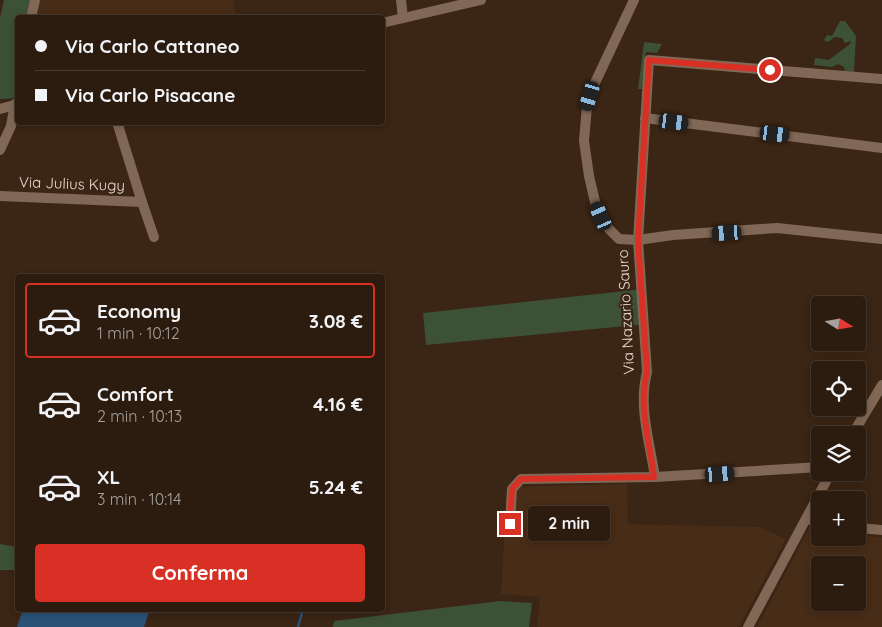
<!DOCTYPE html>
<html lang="it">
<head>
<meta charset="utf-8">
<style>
	body { margin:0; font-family:Quicksand,sans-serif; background:#38291d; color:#f1f3f6; height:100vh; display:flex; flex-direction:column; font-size:19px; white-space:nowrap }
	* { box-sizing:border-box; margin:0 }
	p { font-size:16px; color:#a6a19e }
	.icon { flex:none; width:28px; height:28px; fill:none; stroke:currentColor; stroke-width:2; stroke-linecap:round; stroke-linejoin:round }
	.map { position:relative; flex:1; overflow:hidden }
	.sheet { position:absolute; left:15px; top:274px; width:370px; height:338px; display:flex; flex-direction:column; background:#2c1c0f; border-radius:5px; box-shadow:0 2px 8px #0003,0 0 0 1px #483a2f }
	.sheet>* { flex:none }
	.hud { position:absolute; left:15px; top:15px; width:370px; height:110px; border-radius:5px; box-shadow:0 2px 8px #0003,0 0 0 1px #483a2f; display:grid; align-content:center; height:110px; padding:0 20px; background:#2c1c0f }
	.needle { width:32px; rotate:101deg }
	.buttons { position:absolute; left:811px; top:296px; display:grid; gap:10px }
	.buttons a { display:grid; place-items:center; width:55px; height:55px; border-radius:5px; background:#2c1c0f; box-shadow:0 2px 8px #0003,0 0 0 1px #483a2f; font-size:25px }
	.end { position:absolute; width:22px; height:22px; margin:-11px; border:6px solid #d93025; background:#fff; box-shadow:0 0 0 2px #fff }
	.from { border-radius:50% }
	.bubble { position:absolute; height:35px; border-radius:5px; background:#2c1c0f; box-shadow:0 2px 8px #0003,0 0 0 1px #483a2f; font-size:16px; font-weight:700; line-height:35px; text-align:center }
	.car { position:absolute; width:15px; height:30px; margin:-15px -8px; border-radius:6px; box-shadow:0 0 4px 1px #0007; background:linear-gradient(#222 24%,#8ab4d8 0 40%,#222 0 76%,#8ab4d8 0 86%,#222 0) }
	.hud b { display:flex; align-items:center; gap:18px; height:48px; font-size:19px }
	.hud b+b { border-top:1px solid #483a2f }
	.hud i { width:12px; height:12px; background:#f1f3f6 }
	ul { padding:9px 0 0; list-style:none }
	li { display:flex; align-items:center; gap:15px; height:75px; margin:0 10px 8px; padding:0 10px; border:2px solid transparent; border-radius:5px }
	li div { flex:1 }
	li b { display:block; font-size:19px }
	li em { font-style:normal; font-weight:700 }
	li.selected { border-color:#d93025 }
	li>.icon { width:45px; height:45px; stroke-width:1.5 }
	.action { display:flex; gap:10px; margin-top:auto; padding:10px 20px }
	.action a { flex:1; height:58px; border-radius:5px; background:#d93025; color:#fff; font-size:20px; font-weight:700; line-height:58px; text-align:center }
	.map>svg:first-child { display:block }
	.built { fill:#472c17; fill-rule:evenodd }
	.green { fill:#3c5135 }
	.water { fill:#2a5277 }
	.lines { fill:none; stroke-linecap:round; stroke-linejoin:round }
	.stream { stroke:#2a5277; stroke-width:2.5 }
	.minor { stroke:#816755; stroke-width:10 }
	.route { stroke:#d93025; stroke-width:6 }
	.labels { text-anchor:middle; stroke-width:4.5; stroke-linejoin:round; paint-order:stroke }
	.street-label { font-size:15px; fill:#e8d8ce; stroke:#3b2514 }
</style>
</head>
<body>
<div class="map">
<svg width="882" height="627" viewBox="0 0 882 627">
	<rect width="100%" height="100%" fill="#3b2514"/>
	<g class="built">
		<polygon points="40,0 233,0 237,17 36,18"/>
		<polygon points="627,484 628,524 760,527 786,539 739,627 537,627 540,597 501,594 507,487"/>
		<path d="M810,527L820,528V538H858V534L882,538V627H757ZM820,565H858V602H820Z"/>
	</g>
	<g class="green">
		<polygon points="4,0 30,0 26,17 18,18 17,58 14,74 17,75 17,98 0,99 0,18"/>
		<polygon points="840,21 845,21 856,36 854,72 845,71 844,67 838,64 832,67 814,65 815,58 829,60 850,44 851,41 845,43 842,38 835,37 828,42 824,40 827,35 832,36"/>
		<polygon points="644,42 662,44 657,53 646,52 642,89 638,89"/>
		<polygon points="643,289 647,324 426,345 423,313"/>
		<polygon points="0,544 17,547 17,570 0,570"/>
		<polygon points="500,601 532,603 529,627 333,627 334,621"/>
	</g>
	<polygon class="water" points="23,609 150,609 144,627 17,627"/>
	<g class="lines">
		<polyline class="stream" points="298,627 303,609"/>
		<g class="minor">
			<polyline points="401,0 403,18"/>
			<polyline points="634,0 593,87 587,106 584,141 589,176 596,206 605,225 619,239 638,240 673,235 777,228 882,239"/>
			<polyline points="31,18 35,0"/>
			<polyline points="382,23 481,0"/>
			<polyline points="0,109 18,104"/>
			<polyline points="645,118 882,148"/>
			<polyline points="0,150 11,126 15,104"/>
			<polyline points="0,196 142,202 117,122"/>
			<polyline points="142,202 154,237"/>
			<polyline points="852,435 882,385"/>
			<path d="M655,477C650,443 638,407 647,372L638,240L649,60L882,79"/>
			<polyline points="806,519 820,521"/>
			<polyline points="510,524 512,489 521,479 655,477 820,467"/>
			<polyline points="858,528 882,530"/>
			<polyline points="748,627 831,472"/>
		</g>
	</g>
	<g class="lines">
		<path class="route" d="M510,524L512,489L521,479L654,477C650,443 638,407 647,372L638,240L649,60L770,70"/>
	</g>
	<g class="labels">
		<g class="street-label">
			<text transform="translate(72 184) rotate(2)" y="5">Via Julius Kugy</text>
			<text transform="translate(626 312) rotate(-93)" y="5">Via Nazario Sauro</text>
		</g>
	</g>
</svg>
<div class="buttons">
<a><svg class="needle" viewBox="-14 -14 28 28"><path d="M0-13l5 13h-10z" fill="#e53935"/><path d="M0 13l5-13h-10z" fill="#a6a19e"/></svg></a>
<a><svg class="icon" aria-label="locate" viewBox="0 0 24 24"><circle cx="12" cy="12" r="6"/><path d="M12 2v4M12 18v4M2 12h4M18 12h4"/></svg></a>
<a><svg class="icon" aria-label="layers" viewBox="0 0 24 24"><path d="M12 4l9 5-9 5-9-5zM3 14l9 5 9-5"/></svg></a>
<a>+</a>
<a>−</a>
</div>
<i class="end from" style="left:770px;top:70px"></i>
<i class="end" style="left:510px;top:524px"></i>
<div class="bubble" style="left:528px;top:506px;width:82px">2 min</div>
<i class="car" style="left:590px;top:96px;rotate:197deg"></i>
<i class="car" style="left:674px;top:122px;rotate:97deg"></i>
<i class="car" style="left:775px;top:134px;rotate:97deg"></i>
<i class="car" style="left:601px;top:216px;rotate:336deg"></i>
<i class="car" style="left:727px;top:233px;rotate:267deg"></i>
<i class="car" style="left:720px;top:474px;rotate:86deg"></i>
<div class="hud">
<b><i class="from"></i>Via Carlo Cattaneo</b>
<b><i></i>Via Carlo Pisacane</b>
</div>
<section class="sheet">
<ul>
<li class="selected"><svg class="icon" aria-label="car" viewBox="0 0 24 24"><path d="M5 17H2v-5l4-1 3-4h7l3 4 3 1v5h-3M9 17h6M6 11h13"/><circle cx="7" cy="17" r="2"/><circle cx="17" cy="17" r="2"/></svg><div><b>Economy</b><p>1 min · 10:12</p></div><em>3.08 €</em></li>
<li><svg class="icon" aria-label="car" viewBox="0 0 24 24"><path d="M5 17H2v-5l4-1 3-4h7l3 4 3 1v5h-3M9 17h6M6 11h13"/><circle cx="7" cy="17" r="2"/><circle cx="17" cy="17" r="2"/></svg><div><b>Comfort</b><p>2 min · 10:13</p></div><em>4.16 €</em></li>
<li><svg class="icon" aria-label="car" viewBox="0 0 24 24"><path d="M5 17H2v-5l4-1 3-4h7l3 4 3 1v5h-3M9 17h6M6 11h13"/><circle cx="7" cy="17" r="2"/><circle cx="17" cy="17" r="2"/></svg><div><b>XL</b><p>3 min · 10:14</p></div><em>5.24 €</em></li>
</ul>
<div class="action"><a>Conferma</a></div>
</section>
</div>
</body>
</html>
